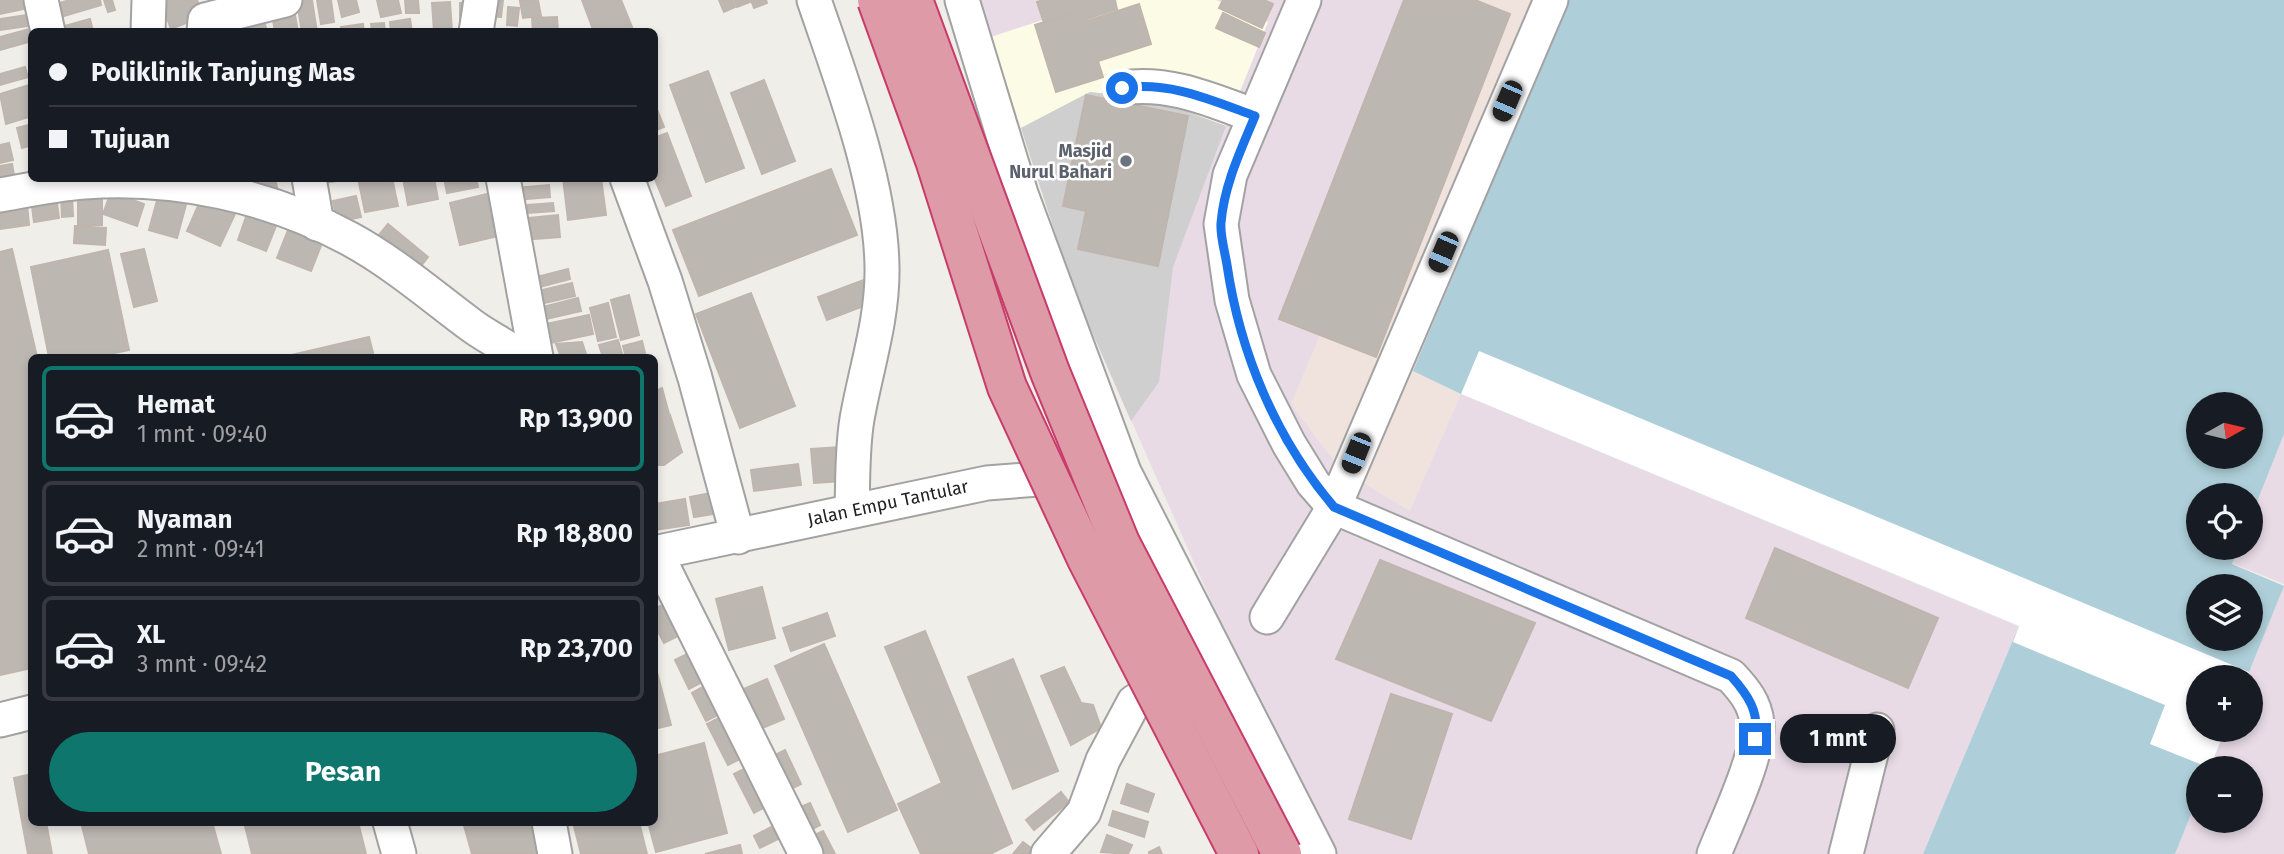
<!DOCTYPE html>
<html lang="id">
<head>
<meta charset="utf-8">
<style>
	body { margin:0; font-family:"Fira Sans",sans-serif; background:#242831; color:#f1f3f6; height:100vh; display:flex; flex-direction:column; font-size:26px; white-space:nowrap }
	* { box-sizing:border-box; margin:0 }
	p { font-size:23px; color:#9ea1a6 }
	.icon { flex:none; width:38px; height:38px; fill:none; stroke:currentColor; stroke-width:2; stroke-linecap:round; stroke-linejoin:round }
	.map { position:relative; flex:1; overflow:hidden }
	.sheet { position:absolute; left:28px; top:354px; width:630px; height:472px; display:flex; flex-direction:column; background:#171b24; border-radius:10px; box-shadow:0 4px 10px #0003 }
	.sheet>* { flex:none }
	.banner { position:absolute; left:28px; top:28px; width:630px; height:154px; border-radius:10px; box-shadow:0 4px 10px #0003; display:grid; align-content:center; height:154px; padding:0 21px; background:#171b24 }
	.needle { width:46px; rotate:82deg }
	.controls { position:absolute; left:2186px; top:392px; display:grid; gap:14px }
	.controls a { display:grid; place-items:center; width:77px; height:77px; border-radius:50%; background:#171b24; box-shadow:0 4px 10px #0003; font-size:35px }
	.end { position:absolute; width:32px; height:32px; margin:-16px; border:9px solid #1a73e8; background:#fff; box-shadow:0 0 0 4px #fff }
	.from { border-radius:50% }
	.bubble { position:absolute; height:49px; border-radius:24px; background:#171b24; box-shadow:0 4px 10px #0003; font-size:23px; font-weight:700; line-height:49px; text-align:center }
	.car { position:absolute; width:21px; height:42px; margin:-21px -10px; border-radius:9px; box-shadow:0 0 5px 2px #0007; background:linear-gradient(#222 24%,#8ab4d8 0 40%,#222 0 76%,#8ab4d8 0 86%,#222 0) }
	.banner b { display:flex; align-items:center; gap:24px; height:66px; font-size:26px }
	.banner b+b { border-top:2px solid #363941 }
	.banner i { width:18px; height:18px; background:#f1f3f6 }
	ul { padding:12px 0 0; list-style:none }
	li { display:flex; align-items:center; gap:21px; height:105px; margin:0 14px 10px; padding:0 7px; border:4px solid #363941; border-radius:10px }
	li div { flex:1 }
	li b { display:block; font-size:26px }
	li em { font-style:normal; font-weight:700 }
	li.on { border-color:#0f766e }
	li>.icon { width:63px; height:63px; stroke-width:1.5 }
	.primary-button { display:flex; gap:14px; margin-top:auto; padding:14px 21px }
	.primary-button a { flex:1; height:80px; border-radius:42px; background:#0f766e; color:#fff; font-size:28px; font-weight:700; line-height:80px; text-align:center }
	.map>svg:first-child { display:block }
	.industrial { fill:#e8dbe6 }
	.education { fill:#fcfce6 }
	.religious { fill:#cfcfcf }
	.military { fill:#f0e3de }
	.water { fill:#aecfd9; fill-rule:evenodd }
	.pier { fill:#fff }
	.building { fill:#bdb7b2; stroke:#c0b5ad; stroke-width:2 }
	.lines { fill:none; stroke-linecap:round; stroke-linejoin:round }
	.minor-casing { stroke:#a2a2a2; stroke-width:37 }
	.minor { stroke:#fff; stroke-width:33 }
	.highway-bridge-casing { stroke:#c83c6b; stroke-width:42; stroke-linecap:butt }
	.highway-bridge { stroke:#de9aa6; stroke-width:38 }
	.route { stroke:#1a73e8; stroke-width:9 }
	.worship-dot { fill:#6b7280; stroke:#fff; stroke-width:2.5 }
	.labels { text-anchor:middle; stroke-width:5; stroke-linejoin:round; paint-order:stroke }
	.worship-label { font-size:18px; font-weight:bold; fill:#5b616d; stroke:#fff; text-anchor:end }
	.street-label { font-size:18px; fill:#212121; stroke:#fff }
</style>
</head>
<body>
<div class="map">
<svg width="2284" height="854" viewBox="0 0 2284 854">
	<rect width="100%" height="100%" fill="#f0eee9"/>
	<g class="industrial">
		<polygon points="980,0 1569,0 1413,371 1461,394 2020,627 1923,854 1329,854 1287,773 1074,291"/>
		<polygon points="2284,434 2284,584 2232,563 2238,548 2250,548 2251,517"/>
		<polygon points="2284,586 2284,854 2175,854 2198,797 2198,821 2250,821 2250,768 2210,768 2225,730 2250,730 2250,677 2247,677"/>
	</g>
	<polygon class="education" points="1103,0 1216,0 1268,22 1226,126 1152,99 1090,92 1021,128 991,37"/>
	<polygon class="religious" points="1090,92 1152,99 1226,126 1173,267 1159,382 1131,421 1074,291 1021,128"/>
	<polygon class="military" points="1460,0 1569,0 1413,371 1461,394 1410,511 1340,469 1291,404"/>
	<path class="water" d="M1569,0H2284V434L2251,517L2250,495H2198V548H2238L2232,564L2284,586L2247,677H2198V730H2225L2210,768H2198V797L2175,854H1923L2019,626L1461,394L1413,371ZM2198,404H2250V457H2198ZM2198,586H2250V639H2198Z"/>
	<polygon class="pier" points="1479,351 2249,672 2247,677 2198,677 2198,730 2225,730 2210,768 2150,744 2165,705 2013,642 2019,626 1461,394"/>
	<g class="building">
		<polygon points="0,0 37,0 38,6 0,14"/>
		<polygon points="69,0 100,0 101,5 64,16 60,3"/>
		<polygon points="104,0 112,0 115,10 108,12"/>
		<polygon points="160,0 197,0 204,16 171,29"/>
		<polygon points="312,0 317,32 302,32 297,2"/>
		<polygon points="317,0 331,0 334,22 321,24"/>
		<polygon points="338,0 356,0 359,12 342,17"/>
		<polygon points="377,0 398,0 401,13 381,17"/>
		<polygon points="405,0 418,0 419,13 406,13"/>
		<polygon points="489,0 503,0 501,17 488,16"/>
		<polygon points="538,0 541,16 523,18 520,1"/>
		<polygon points="582,0 621,0 634,32 594,32"/>
		<polygon points="719,0 732,0 735,7 724,12"/>
		<polygon points="734,0 749,0 750,2 737,7"/>
		<polygon points="751,0 766,0 767,3 754,8"/>
		<polygon points="1044,0 1115,0 1117,9 1047,32 1037,2"/>
		<polygon points="1223,0 1264,0 1273,4 1262,28 1219,8"/>
		<polygon points="1404,0 1475,0 1510,14 1376,357 1279,319"/>
		<polygon points="450,2 452,32 434,32 432,3"/>
		<polygon points="460,3 471,3 460,32"/>
		<polygon points="293,4 298,32 275,32 271,8"/>
		<polygon points="1139,4 1151,44 1098,61 1103,77 1056,92 1035,25 1083,10 1087,21"/>
		<polygon points="508,7 519,8 517,26 507,25"/>
		<polygon points="262,12 267,32 212,32"/>
		<polygon points="41,13 43,24 0,30 0,19"/>
		<polygon points="1223,13 1265,33 1259,47 1216,28"/>
		<polygon points="557,17 558,32 533,32 532,18"/>
		<polygon points="90,19 93,31 62,32 61,27"/>
		<polygon points="410,19 412,32 391,32 390,22"/>
		<polygon points="384,23 385,32 372,32 371,24"/>
		<polygon points="363,24 364,32 342,32 341,27"/>
		<polygon points="37,27 32,32 32,41 0,50 0,37"/>
		<polygon points="25,67 28,77 0,85 0,74"/>
		<polygon points="708,71 744,168 706,182 670,85"/>
		<polygon points="764,80 795,161 762,174 731,93"/>
		<polygon points="32,84 32,116 6,124 0,94"/>
		<polygon points="1086,95 1188,116 1158,266 1078,249 1086,211 1063,206"/>
		<polygon points="654,102 664,127 654,131"/>
		<polygon points="32,124 32,145 22,148 17,128"/>
		<polygon points="667,133 691,196 666,206 654,177 654,138"/>
		<polygon points="9,143 13,160 0,163 0,145"/>
		<polygon points="12,164 16,186 0,189 0,166"/>
		<polygon points="831,169 857,235 699,296 673,230"/>
		<polygon points="251,178 275,178 279,196 256,200"/>
		<polygon points="322,178 350,178 350,179 323,183"/>
		<polygon points="358,178 392,178 398,206 365,212"/>
		<polygon points="403,178 434,178 438,199 408,205"/>
		<polygon points="444,178 476,178 478,187 447,193"/>
		<polygon points="563,178 601,178 606,215 568,220"/>
		<polygon points="549,185 550,197 516,200 516,188"/>
		<polygon points="111,192 144,204 137,226 103,214"/>
		<polygon points="159,193 187,201 177,238 149,230"/>
		<polygon points="491,193 502,235 460,245 450,203"/>
		<polygon points="56,196 59,218 34,222 31,199"/>
		<polygon points="61,196 72,196 73,216 62,217"/>
		<polygon points="356,196 361,217 337,222 333,201"/>
		<rect x="78" y="197" width="24" height="28"/>
		<polygon points="201,199 235,214 220,246 187,231"/>
		<polygon points="553,203 554,211 528,213 528,205"/>
		<polygon points="27,204 29,225 0,229 0,208"/>
		<polygon points="247,214 276,226 266,251 238,240"/>
		<polygon points="558,215 560,237 521,240 519,219"/>
		<polygon points="388,224 428,257 415,274 374,241"/>
		<polygon points="290,225 324,238 311,271 277,258"/>
		<polygon points="75,226 106,228 105,245 74,243"/>
		<polygon points="12,249 37,357 32,357 32,668 0,675 0,252"/>
		<polygon points="144,249 157,301 134,307 121,254"/>
		<polygon points="108,250 129,350 96,357 49,357 31,267"/>
		<polygon points="568,269 570,279 536,288 533,278"/>
		<polygon points="869,278 877,301 827,320 818,297"/>
		<polygon points="572,283 575,296 540,304 538,291"/>
		<polygon points="751,293 795,406 740,428 696,314"/>
		<polygon points="629,295 639,335 621,340 611,300"/>
		<polygon points="578,298 581,311 546,319 543,307"/>
		<polygon points="608,303 616,337 598,341 590,308"/>
		<polygon points="589,315 593,334 550,343 546,324"/>
		<polygon points="369,337 374,357 283,357"/>
		<polygon points="618,340 623,357 603,357 599,345"/>
		<polygon points="642,341 646,357 626,357 623,346"/>
		<polygon points="582,342 587,357 561,357 556,344"/>
		<polygon points="662,388 669,414 654,422 654,392"/>
		<polygon points="670,415 682,452 664,465 654,465 654,424"/>
		<polygon points="841,447 844,481 814,483 811,449"/>
		<polygon points="798,464 801,485 754,491 751,470"/>
		<polygon points="711,493 714,514 694,517 690,497"/>
		<polygon points="685,499 689,525 654,530 654,504"/>
		<polygon points="1775,548 1938,618 1908,688 1746,618"/>
		<polygon points="1380,560 1535,623 1491,721 1336,659"/>
		<polygon points="762,587 775,638 729,650 716,599"/>
		<polygon points="672,600 688,631 664,643 654,624 654,609"/>
		<polygon points="827,613 835,636 791,651 783,628"/>
		<polygon points="925,631 1012,843 990,854 921,854 898,804 942,783 885,647"/>
		<polygon points="824,644 897,810 848,832 775,666"/>
		<polygon points="693,651 708,679 689,689 675,660"/>
		<polygon points="1013,659 1058,771 1013,789 968,677"/>
		<polygon points="654,661 671,725 654,729"/>
		<polygon points="1064,667 1081,703 1093,705 1101,728 1071,745 1041,676"/>
		<polygon points="767,679 784,719 755,731 739,691"/>
		<polygon points="712,682 726,711 706,721 692,693"/>
		<polygon points="1391,694 1452,714 1411,839 1349,819"/>
		<polygon points="729,713 750,754 728,765 707,724"/>
		<polygon points="704,743 727,833 656,852 648,822 654,822 654,756"/>
		<polygon points="785,750 801,784 787,791 771,757"/>
		<polygon points="754,764 773,803 754,813 734,774"/>
		<polygon points="32,774 32,822 46,822 52,854 28,854 14,778"/>
		<polygon points="1127,784 1154,794 1148,812 1121,803"/>
		<polygon points="1061,792 1069,802 1034,830 1026,820"/>
		<polygon points="810,803 820,825 809,831 798,808"/>
		<polygon points="1113,811 1148,822 1144,837 1109,825"/>
		<polygon points="81,822 212,822 221,854 89,854"/>
		<polygon points="244,822 358,822 366,854 252,854"/>
		<polygon points="463,822 546,822 553,854 472,854"/>
		<polygon points="573,822 639,822 647,854 581,854"/>
		<polygon points="771,827 778,839 760,848 754,836"/>
		<polygon points="823,831 835,854 816,854 808,838"/>
		<polygon points="1107,835 1132,845 1128,854 1101,852"/>
		<polygon points="1023,842 1035,851 1033,854 1013,854"/>
		<polygon points="740,845 742,854 705,854"/>
		<polygon points="1159,847 1162,854 1149,854 1149,852"/>
	</g>
	<g class="lines">
		<defs>
			<g id="minor">
				<polyline points="41,0 48,32"/>
				<path d="M814,0C841,79 881,183 882,267C883,319 866,368 857,419C852,449 853,479 852,509"/>
				<polyline points="962,0 1021,194 1124,472 1319,854"/>
				<path d="M1304,0L1230,175L1221,224L1232,300L1254,375L1289,444L1313,483L1334,507L1731,676C1744,690 1755,703 1757,723C1760,752 1726,824 1714,854"/>
				<polyline points="148,32 149,0"/>
				<polyline points="204,32 205,20 285,0"/>
				<polyline points="476,32 481,0"/>
				<path d="M1122,88C1170,81 1211,100 1255,116"/>
				<polyline points="309,178 317,224"/>
				<polyline points="503,178 536,357"/>
				<polyline points="627,178 665,281 695,378 738,537"/>
				<path d="M0,195C28,190 56,184 84,182C174,175 271,196 350,239C394,263 432,296 471,325C487,337 505,345 520,357"/>
				<polyline points="654,553 987,483 1117,473"/>
				<polyline points="656,553 806,854"/>
				<polyline points="1267,617 1334,507 1551,0"/>
				<polyline points="0,720 32,712"/>
				<polyline points="390,822 399,854"/>
				<polyline points="549,822 555,854"/>
				<polyline points="1048,854 1084,812 1103,760 1134,702 1175,676"/>
				<polyline points="1846,854 1877,730"/>
			</g>
		</defs>
		<use href="#minor" class="minor-casing"/>
		<use href="#minor" class="minor"/>
		<defs>
			<g id="highway-bridge">
				<polyline points="877,0 935,160 1007,387 1087,559 1239,854"/>
				<polyline points="913,0 1050,372 1120,543 1282,854"/>
			</g>
		</defs>
		<use href="#highway-bridge" class="highway-bridge-casing"/>
		<use href="#highway-bridge" class="highway-bridge"/>
	</g>
	<g class="lines">
		<path class="route" d="M1122,88C1170,81 1211,100 1255,116C1241,150 1224,185 1221,223C1220,236 1225,252 1227,265C1240,353 1276,439 1334,507L1731,676C1748,695 1760,712 1755,739"/>
	</g>
	<circle class="worship-dot" cx="1126" cy="161" r="7"/>
	<g class="labels">
		<g class="worship-label">
			<text x="1112" y="157">Masjid<tspan x="1112" dy="21">Nurul Bahari</tspan></text>
		</g>
		<g class="street-label">
			<text transform="translate(888 503) rotate(-12)" y="6">Jalan Empu Tantular</text>
		</g>
	</g>
</svg>
<div class="controls">
<a><svg class="needle" viewBox="-14 -14 28 28"><path d="M0-13l5 13h-10z" fill="#e53935"/><path d="M0 13l5-13h-10z" fill="#9ea1a6"/></svg></a>
<a><svg class="icon" aria-label="locate" viewBox="0 0 24 24"><circle cx="12" cy="12" r="6"/><path d="M12 2v4M12 18v4M2 12h4M18 12h4"/></svg></a>
<a><svg class="icon" aria-label="layers" viewBox="0 0 24 24"><path d="M12 4l9 5-9 5-9-5zM3 14l9 5 9-5"/></svg></a>
<a>+</a>
<a>−</a>
</div>
<i class="end from" style="left:1122px;top:88px"></i>
<i class="end" style="left:1755px;top:739px"></i>
<div class="bubble" style="left:1780px;top:714px;width:116px">1 mnt</div>
<i class="car" style="left:1507px;top:101px;rotate:203deg"></i>
<i class="car" style="left:1443px;top:252px;rotate:203deg"></i>
<i class="car" style="left:1356px;top:453px;rotate:202deg"></i>
<div class="banner">
<b><i class="from"></i>Poliklinik Tanjung Mas</b>
<b><i></i>Tujuan</b>
</div>
<section class="sheet">
<ul>
<li class="on"><svg class="icon" aria-label="car" viewBox="0 0 24 24"><path d="M5 17H2v-5l4-1 3-4h7l3 4 3 1v5h-3M9 17h6M6 11h13"/><circle cx="7" cy="17" r="2"/><circle cx="17" cy="17" r="2"/></svg><div><b>Hemat</b><p>1 mnt · 09:40</p></div><em>Rp 13,900</em></li>
<li><svg class="icon" aria-label="car" viewBox="0 0 24 24"><path d="M5 17H2v-5l4-1 3-4h7l3 4 3 1v5h-3M9 17h6M6 11h13"/><circle cx="7" cy="17" r="2"/><circle cx="17" cy="17" r="2"/></svg><div><b>Nyaman</b><p>2 mnt · 09:41</p></div><em>Rp 18,800</em></li>
<li><svg class="icon" aria-label="car" viewBox="0 0 24 24"><path d="M5 17H2v-5l4-1 3-4h7l3 4 3 1v5h-3M9 17h6M6 11h13"/><circle cx="7" cy="17" r="2"/><circle cx="17" cy="17" r="2"/></svg><div><b>XL</b><p>3 mnt · 09:42</p></div><em>Rp 23,700</em></li>
</ul>
<div class="primary-button"><a>Pesan</a></div>
</section>
</div>
</body>
</html>
